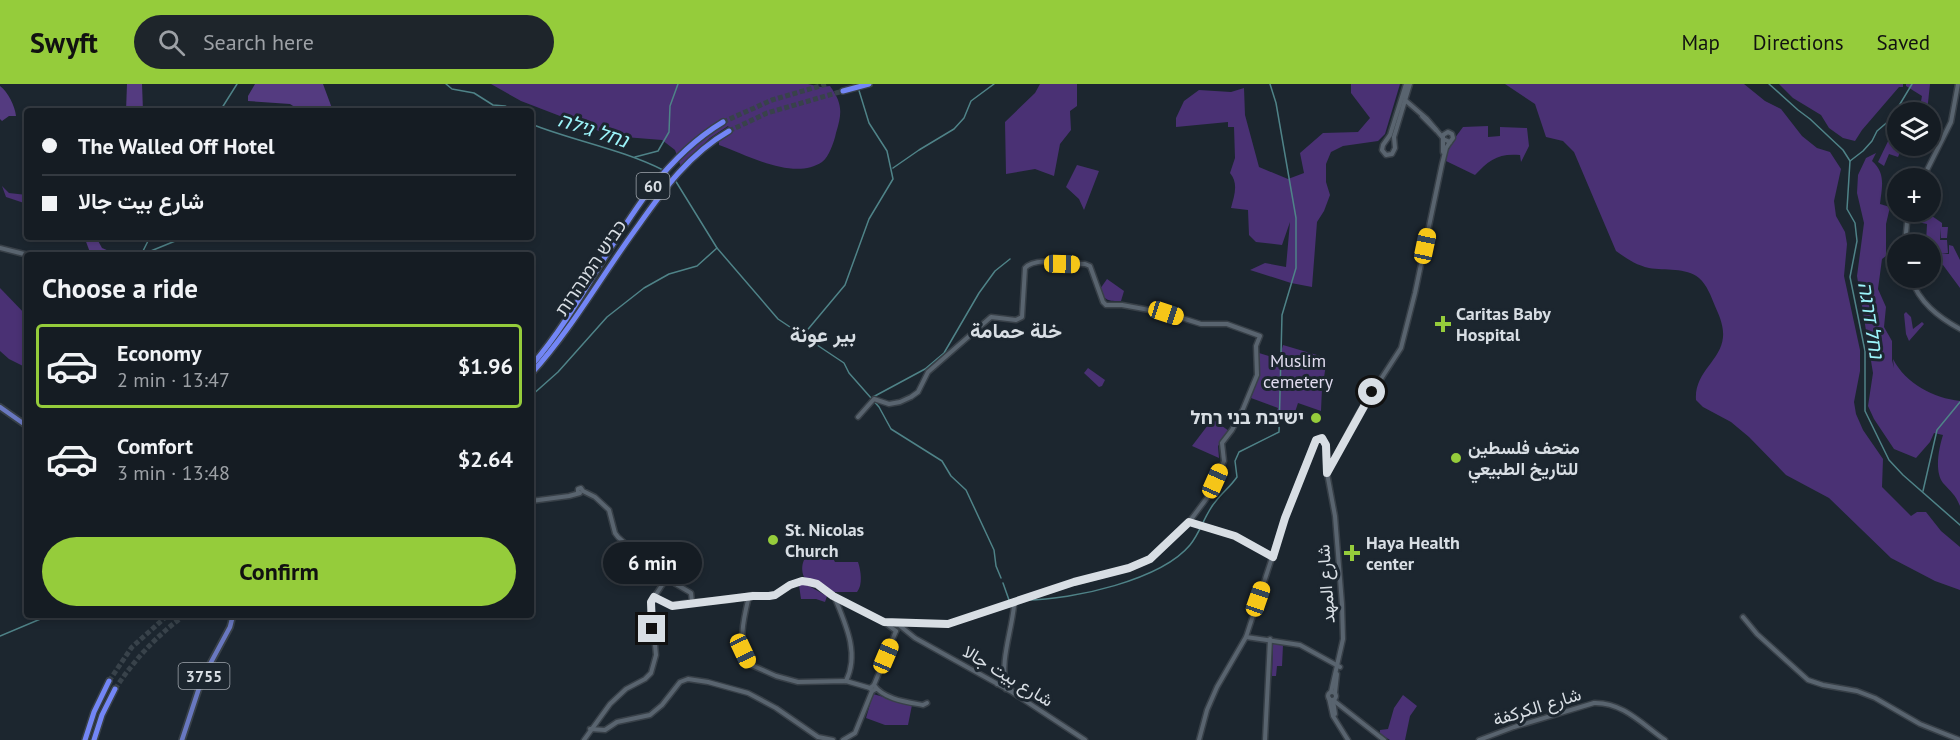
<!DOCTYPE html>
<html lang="en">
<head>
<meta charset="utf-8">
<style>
	body { margin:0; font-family:"PT Sans",Vazirmatn,"Noto Sans Hebrew",sans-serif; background:#1e252b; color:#f1f3f6; height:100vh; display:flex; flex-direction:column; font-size:22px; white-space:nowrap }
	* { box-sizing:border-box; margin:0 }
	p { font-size:20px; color:#9da1a6 }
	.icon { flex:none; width:33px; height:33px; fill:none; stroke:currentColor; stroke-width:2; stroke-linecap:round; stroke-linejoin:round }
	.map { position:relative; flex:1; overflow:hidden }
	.panel { position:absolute; left:24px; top:168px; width:510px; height:366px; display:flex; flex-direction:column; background:#151c23; border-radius:6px; box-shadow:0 3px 9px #0003,0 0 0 2px #343a41 }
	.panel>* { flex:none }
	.banner { position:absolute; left:24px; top:24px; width:510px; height:132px; border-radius:6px; box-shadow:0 3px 9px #0003,0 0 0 2px #343a41; display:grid; align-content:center; height:132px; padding:0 18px; background:#151c23 }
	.tools { position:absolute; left:1887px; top:18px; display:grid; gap:12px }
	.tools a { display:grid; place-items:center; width:54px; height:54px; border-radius:50%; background:#151c23; box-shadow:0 3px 9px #0003,0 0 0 2px #343a41; font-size:30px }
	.end { position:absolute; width:27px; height:27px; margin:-14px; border:8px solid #d8dee4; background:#111; box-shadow:0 0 0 3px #111 }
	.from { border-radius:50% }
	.bubble { position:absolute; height:42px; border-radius:21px; background:#151c23; box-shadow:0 3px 9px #0003,0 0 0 2px #343a41; font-size:20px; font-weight:700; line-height:42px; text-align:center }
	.car { position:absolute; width:18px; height:36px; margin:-18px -9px; border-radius:8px; box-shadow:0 0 4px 2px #0007; background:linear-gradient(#f5c518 24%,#345 0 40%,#f5c518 0 76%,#345 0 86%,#f5c518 0) }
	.banner b { display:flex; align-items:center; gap:21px; height:57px; font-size:22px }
	.banner b+b { border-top:2px solid #343a41 }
	.banner i { width:15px; height:15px; background:#f1f3f6 }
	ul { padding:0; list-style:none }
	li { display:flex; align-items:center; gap:18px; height:84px; margin:0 12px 9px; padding:0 6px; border:3px solid transparent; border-radius:6px }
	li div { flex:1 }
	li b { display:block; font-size:22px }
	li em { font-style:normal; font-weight:700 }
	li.current { border-color:#95cc3b }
	li>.icon { width:54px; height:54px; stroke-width:1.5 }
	h2 { padding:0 18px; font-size:27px; line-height:72px }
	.primary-button { display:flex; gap:12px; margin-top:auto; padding:12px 18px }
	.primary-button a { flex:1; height:69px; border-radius:36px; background:#95cc3b; color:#111; font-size:24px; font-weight:700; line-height:69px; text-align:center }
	header { display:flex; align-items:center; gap:36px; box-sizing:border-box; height:84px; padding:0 30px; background:#95cc3b; color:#111 }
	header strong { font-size:28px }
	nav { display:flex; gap:33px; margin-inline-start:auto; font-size:21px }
	.search { width:420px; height:54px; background:#1e252b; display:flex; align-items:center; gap:15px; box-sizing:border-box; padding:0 21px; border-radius:33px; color:#9da1a6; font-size:22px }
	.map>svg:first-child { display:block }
	.green { fill:#4a3174 }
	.forest { fill:#543b80 }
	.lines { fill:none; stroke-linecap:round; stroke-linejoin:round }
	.stream { stroke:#4f8388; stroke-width:1.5 }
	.highway-tunnel { stroke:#38424a; stroke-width:5; stroke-dasharray:5 2.5; stroke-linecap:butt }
	.secondary-casing { stroke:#384048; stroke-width:7 }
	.primary-casing { stroke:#384048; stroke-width:8 }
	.highway-casing { stroke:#384048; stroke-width:8 }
	.secondary { stroke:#59646f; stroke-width:4 }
	.primary { stroke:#6978c0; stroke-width:4.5 }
	.highway { stroke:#7386f6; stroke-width:5 }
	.route { stroke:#d8dee4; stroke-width:8 }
	.poi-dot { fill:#95cc3b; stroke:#1c262f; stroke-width:2 }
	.labels { text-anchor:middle; stroke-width:6; stroke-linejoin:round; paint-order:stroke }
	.shield { fill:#1c262f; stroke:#a0a7ae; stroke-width:1.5 }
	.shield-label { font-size:16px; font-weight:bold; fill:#d8dee4 }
	.street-label { font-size:18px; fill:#d8dee4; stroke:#1c262f }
	.poi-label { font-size:18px; font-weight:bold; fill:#d8dee4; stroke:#1c262f; text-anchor:start }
	.park-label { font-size:18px; fill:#e1dcf0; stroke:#1c262f }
	.water-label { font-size:20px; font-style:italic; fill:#9cf4fa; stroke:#1c262f }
	.quarter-label { font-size:21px; font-weight:bold; fill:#d8dee4; stroke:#1c262f }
</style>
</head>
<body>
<header>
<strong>Swyft</strong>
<div class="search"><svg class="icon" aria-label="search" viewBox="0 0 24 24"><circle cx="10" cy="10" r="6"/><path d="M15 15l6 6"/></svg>Search here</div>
<nav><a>Map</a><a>Directions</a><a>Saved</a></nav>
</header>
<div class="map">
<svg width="1960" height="656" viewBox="0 0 1960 656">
	<rect width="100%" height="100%" fill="#1c262f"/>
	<g class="green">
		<path d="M491,0H808L821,3L830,2C843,20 842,29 836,49C834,58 829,73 822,78C794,97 747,71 719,61V57L732,48L728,42L710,54L681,83L675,66L662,56L612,52L521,17Z"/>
		<polygon points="1040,0 1077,0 1077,22 1070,27 1071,46 1060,60 1054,92 1035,85 1006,90 1005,38 1035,9"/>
		<path d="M1351,0H1400L1385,50L1378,57L1343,62L1331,68L1326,80V98L1330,111L1324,127L1317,138L1312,203L1291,199L1250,186L1265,179L1286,183L1290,138L1282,161L1256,158L1249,151L1248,126L1231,124C1234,112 1239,100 1230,89L1235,74L1234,43H1228V38L1176,43V34L1184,17L1199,6L1231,8L1244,4L1245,31L1259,83L1288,95L1304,89L1300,69L1323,49L1358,48L1370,34L1351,9Z"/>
		<path d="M1505,0H1744L1765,17L1781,25L1802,52L1817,64L1830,68L1841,85L1834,117L1836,132L1845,148L1847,160L1844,192L1860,266V287L1854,318L1856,330L1863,346L1883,375L1882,403L1911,432L1917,428H1926L1941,447L1960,463V506L1935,497L1891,474L1829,414L1786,391L1749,353L1731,338L1703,323L1696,316C1694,288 1721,277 1723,253C1724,242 1719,231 1715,222C1711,212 1707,201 1699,194C1686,183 1665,187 1649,184C1636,181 1627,175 1616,167L1574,68L1563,57L1546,53L1535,20Z"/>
		<polygon points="1779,0 1903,0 1903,3 1899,3 1862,46 1855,57 1843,54 1829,44 1821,31 1793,14"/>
		<polygon points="1906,0 1930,0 1927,28 1919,28 1922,12 1906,2"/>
		<path d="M1488,42V53L1500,52V43L1527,44L1529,62L1521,78L1520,71C1498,69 1489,76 1475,91L1446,77L1449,62L1463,43Z"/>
		<polygon points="1892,49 1897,54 1898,62 1903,62 1898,73 1889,70 1884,82 1878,78"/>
		<path d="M1876,69L1872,77C1886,89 1882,103 1880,120L1890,123L1886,140V172L1882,175L1878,205L1886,223L1884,243L1892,257V276L1894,284L1893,275C1906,300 1934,314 1960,317V422C1955,410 1951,408 1943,399C1934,387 1939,364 1943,351L1934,349L1930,358L1916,374L1894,365L1874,335L1868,322L1873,289L1857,192L1864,139L1857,109L1858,91L1866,74Z"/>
		<polygon points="1077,81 1099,87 1084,126 1079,115 1066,103"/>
		<polygon points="2,102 9,109 27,111 27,120 6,113"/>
		<polygon points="1916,128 1929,130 1942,139 1942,143 1948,143 1947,154 1941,154 1941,144 1940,156 1947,156 1948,169 1941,170 1949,170 1949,161 1953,162 1960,176 1960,204 1943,181 1936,183 1931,175 1930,160 1927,160 1926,158 1927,140 1913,137"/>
		<path d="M1107,195L1124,207L1121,217C1108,217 1104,217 1100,205Z"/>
		<polygon points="0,204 27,232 27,284 9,275 0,267"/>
		<polygon points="1906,228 1911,233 1913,245 1922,238 1924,240 1909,257 1906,250 1904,230"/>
		<polygon points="1283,261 1327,274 1323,300 1315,299 1315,303 1322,304 1321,327 1298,319 1294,331 1277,327 1278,324 1251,314 1259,292 1259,269 1279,275"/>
		<polygon points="1088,284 1105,296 1102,302 1099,303 1084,289"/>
		<polygon points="1215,337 1229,347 1218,362 1219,374 1192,362 1208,341"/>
		<path d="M811,461L830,469L835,478H858C861,487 863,501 857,508H834L804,493C799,480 806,473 811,461Z"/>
		<polygon points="799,501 807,501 827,512 825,518 816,515 801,515"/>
		<polygon points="1273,559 1283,561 1282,582 1277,582 1276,592 1272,592"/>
		<polygon points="873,610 912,621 908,641 885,641 866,634"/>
		<polygon points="1403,611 1417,622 1410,632 1405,656 1390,656 1380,650 1380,646 1388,645 1394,624"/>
	</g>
	<g class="forest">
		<polygon points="127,0 142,0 143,27 126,27"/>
		<polygon points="255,0 323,0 333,27 301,27 290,20 248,17 248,12"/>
		<path d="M0,2C8,8 15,22 16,32H9L2,37L0,35Z"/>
		<polygon points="81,153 96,153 102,164 109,167 111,171 91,171 85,155"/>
	</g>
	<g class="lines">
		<g class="stream">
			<polyline points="446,0 452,5 474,9 493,21 505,22 516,27"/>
			<polyline points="1769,0 1798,26 1810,35 1843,66 1850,77 1847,125 1855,139 1857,157 1850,193 1865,267 1865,327 1889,376 1903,391 1960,441"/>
			<polyline points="220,27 237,0"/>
			<path d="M531,40C574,57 621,65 663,86"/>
			<polyline points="635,73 658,67 669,48 670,22 678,0"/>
			<polyline points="1850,77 1863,67 1872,57 1877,47 1891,35 1912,0"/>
			<polyline points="893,84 919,66 954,45 964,34 971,17 994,0"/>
			<polyline points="675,96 717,164 778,235 844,279 849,289 879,323 891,345 942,377 951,392 966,406 994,466 996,482 1001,494"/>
			<polyline points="150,153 141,171 185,153"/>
			<polyline points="804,250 845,201 869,135 893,95 887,67 869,39 857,0"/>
			<polyline points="531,312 558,288 607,233 644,204 669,190 697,182 717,164"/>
			<polyline points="873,313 925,285 944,269 979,209 995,187 1010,175"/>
			<polyline points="1923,407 1937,346 1960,318"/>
			<polyline points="1003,499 1009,516 1017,516"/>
			<path d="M1027,516C1072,516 1161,496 1190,461C1201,448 1205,429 1216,417C1223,408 1230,403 1237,393L1235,377L1239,368L1279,348L1282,231L1296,184V134L1276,19L1270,0"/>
			<polyline points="0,552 50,531"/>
		</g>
		<g class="highway-tunnel">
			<polyline points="723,38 772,16 827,0"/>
			<polyline points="729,47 767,29 843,7"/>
			<polyline points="109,597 132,563 168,531"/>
			<path d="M115,605C134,576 157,551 185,531"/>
		</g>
		<defs>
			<g id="secondary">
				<polyline points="1406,0 1390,51 1383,61 1382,66 1386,71 1392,70 1395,64 1394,53 1410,0"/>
				<polyline points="1405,16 1427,35 1443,54"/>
				<polyline points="1422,32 1436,46"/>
				<polyline points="1443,68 1443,51 1448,48 1452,50 1453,54 1450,58 1443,55"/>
				<polyline points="1923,94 1951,38 1958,0"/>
				<polyline points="1905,160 1908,128"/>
				<polyline points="0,164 28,171"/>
				<path d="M1911,194C1919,218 1938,233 1960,245"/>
				<path d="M858,333L874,315L889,320L900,318L911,313L918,308L928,288L991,233L1016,236L1022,233L1025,184C1035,172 1070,180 1085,180L1090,182L1103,218L1106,221H1122L1166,229L1201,240H1227L1260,252L1256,262L1257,291L1243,325L1232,346L1222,359L1224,377L1207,414L1189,438L1150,475L1129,484L1072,499L948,540L901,539L897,541L884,538"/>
				<polyline points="1327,389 1359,329 1401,264 1415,209 1442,80 1446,64 1450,58"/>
				<polyline points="578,408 578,405 581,404 583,407 595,413 609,426 615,449 618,453 627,461 649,472 674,499 691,509 692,518 729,516 753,511 769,512 775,511 790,501 802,497 809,498 817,500 833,512 884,538 896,547"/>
				<polyline points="531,417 569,412 580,409"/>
				<polyline points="1189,438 1235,452 1273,473"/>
				<path d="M749,512C743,537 738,556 749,580L776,592L798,598L846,597L870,604"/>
				<path d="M834,512C845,539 860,569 846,597"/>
				<polyline points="654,513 672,521 692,518"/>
				<polyline points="1743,533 1757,550 1808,596 1823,601 1857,607 1875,614 1920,640 1960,656"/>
				<polyline points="899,541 915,554 1012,608 1085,656"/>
				<polyline points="1246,553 1300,561 1340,583"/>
				<polyline points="997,600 1005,596 1012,607"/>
				<polyline points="874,601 896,547"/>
				<path d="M876,605L872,607L870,604L874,601C883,615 907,618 923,621L927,619"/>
				<path d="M1006,605C1000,576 1011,550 1014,522L1011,519"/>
				<circle cx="1332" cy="612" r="4"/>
				<polyline points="1335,609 1337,590"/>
				<polyline points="1329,614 1333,632 1348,656"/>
				<polyline points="1333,616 1384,656"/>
				<polyline points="1333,616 1335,630"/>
				<polyline points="590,645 605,646 617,638 650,631 662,621 680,598 688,595 708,598 748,609 776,624 818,653 833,656"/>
				<polyline points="584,656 610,620 626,605 645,595 651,589 656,571 651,518 668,492"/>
				<polyline points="843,656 855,649 872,607"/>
				<polyline points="1199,656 1207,626 1217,603 1246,553 1285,434 1314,360 1319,354 1322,354 1325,359 1327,389 1335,432 1342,520 1343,555 1331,608"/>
				<polyline points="1265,656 1270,555"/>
				<path d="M1479,656L1514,643L1594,619C1623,618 1643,641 1665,656"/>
			</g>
			<g id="primary">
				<polyline points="0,323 27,342"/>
				<polyline points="182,656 202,595 230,543 233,531"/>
			</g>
			<g id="highway">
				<polyline points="843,7 869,0"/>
				<path d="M531,282C599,204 632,93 723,38"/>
				<path d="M531,290C572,245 602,191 638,142C664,105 689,70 729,47"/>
				<polyline points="85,656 94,628 109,597"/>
				<polyline points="94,656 102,631 115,605"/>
			</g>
		</defs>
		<use href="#secondary" class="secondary-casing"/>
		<use href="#primary" class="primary-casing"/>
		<use href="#highway" class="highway-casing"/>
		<use href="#secondary" class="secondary"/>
		<use href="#primary" class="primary"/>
		<use href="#highway" class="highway"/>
	</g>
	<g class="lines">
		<polyline class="route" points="652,545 651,518 654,513 672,522 753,512 769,512 775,511 790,501 802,497 809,498 817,500 833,512 884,538 948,540 1074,498 1129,484 1150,475 1189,438 1235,452 1273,473 1285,434 1316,356 1322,354 1326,361 1327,389 1372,308"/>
	</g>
	<g class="poi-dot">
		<path d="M1440 231h6v6h6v6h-6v6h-6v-6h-6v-6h6z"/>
		<circle cx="1316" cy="334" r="6"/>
		<circle cx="1456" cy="374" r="6"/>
		<circle cx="773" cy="456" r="6"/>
		<path d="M1349 460h6v6h6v6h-6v6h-6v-6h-6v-6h6z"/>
	</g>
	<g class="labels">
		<g class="shield">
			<rect x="636.5" y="89" width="33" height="26" rx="4.5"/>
			<rect x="178.5" y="579" width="51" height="26" rx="4.5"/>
		</g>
		<g class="shield-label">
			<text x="653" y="108">60</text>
			<text x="204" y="598">3755</text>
		</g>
		<g class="street-label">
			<text transform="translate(591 184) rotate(-56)" y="6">כביש המנהרות</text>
			<text transform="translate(1326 500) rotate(-94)" y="6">شارع المهد</text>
			<text transform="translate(1008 592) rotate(31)" y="6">شارع بيت جالا</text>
			<text transform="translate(1537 623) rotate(-17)" y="6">شارع الكركفة</text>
		</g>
		<g class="poi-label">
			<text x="1456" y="236">Caritas Baby<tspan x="1456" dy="21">Hospital</tspan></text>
			<text x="1304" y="340" text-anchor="end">ישיבת בני רחל</text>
			<text x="1468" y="370">متحف فلسطين<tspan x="1468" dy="21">للتاريخ الطبيعي</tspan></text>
			<text x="785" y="452">St. Nicolas<tspan x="785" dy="21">Church</tspan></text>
			<text x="1366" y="465">Haya Health<tspan x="1366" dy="21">center</tspan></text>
		</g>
		<g class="park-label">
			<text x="1298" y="283">Muslim<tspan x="1298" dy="21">cemetery</tspan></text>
		</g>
		<g class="water-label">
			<text transform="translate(593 46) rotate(18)" y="7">נחל גילה</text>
			<text transform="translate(1871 236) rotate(81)" y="7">נחל דרגה</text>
		</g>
		<g class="quarter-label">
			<text x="1016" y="254">خلة حمامة</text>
			<text x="823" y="258">بير عونة</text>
		</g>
	</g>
</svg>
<div class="tools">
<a><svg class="icon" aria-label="layers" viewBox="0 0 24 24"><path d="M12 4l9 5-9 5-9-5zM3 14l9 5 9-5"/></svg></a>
<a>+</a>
<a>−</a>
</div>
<i class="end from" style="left:1372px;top:308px"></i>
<i class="end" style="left:652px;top:545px"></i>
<div class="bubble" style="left:603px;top:458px;width:99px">6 min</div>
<i class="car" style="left:1425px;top:162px;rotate:12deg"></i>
<i class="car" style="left:1062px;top:180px;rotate:91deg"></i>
<i class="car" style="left:1166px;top:229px;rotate:108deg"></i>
<i class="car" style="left:1215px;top:397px;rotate:24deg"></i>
<i class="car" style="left:1258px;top:515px;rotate:19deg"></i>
<i class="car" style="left:743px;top:567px;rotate:155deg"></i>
<i class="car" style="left:886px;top:572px;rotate:23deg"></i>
<div class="banner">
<b><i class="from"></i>The Walled Off Hotel</b>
<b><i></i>شارع بيت جالا</b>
</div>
<section class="panel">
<h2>Choose a ride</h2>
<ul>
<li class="current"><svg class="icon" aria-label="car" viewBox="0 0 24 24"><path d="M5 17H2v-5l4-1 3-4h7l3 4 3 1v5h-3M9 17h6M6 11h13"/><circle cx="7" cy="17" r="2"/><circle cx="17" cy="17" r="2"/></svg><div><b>Economy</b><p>2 min · 13:47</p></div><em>$1.96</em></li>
<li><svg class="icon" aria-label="car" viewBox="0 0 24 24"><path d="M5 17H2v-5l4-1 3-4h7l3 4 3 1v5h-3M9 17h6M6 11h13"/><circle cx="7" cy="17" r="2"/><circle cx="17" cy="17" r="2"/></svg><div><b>Comfort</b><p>3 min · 13:48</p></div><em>$2.64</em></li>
</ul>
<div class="primary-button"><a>Confirm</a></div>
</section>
</div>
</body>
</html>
